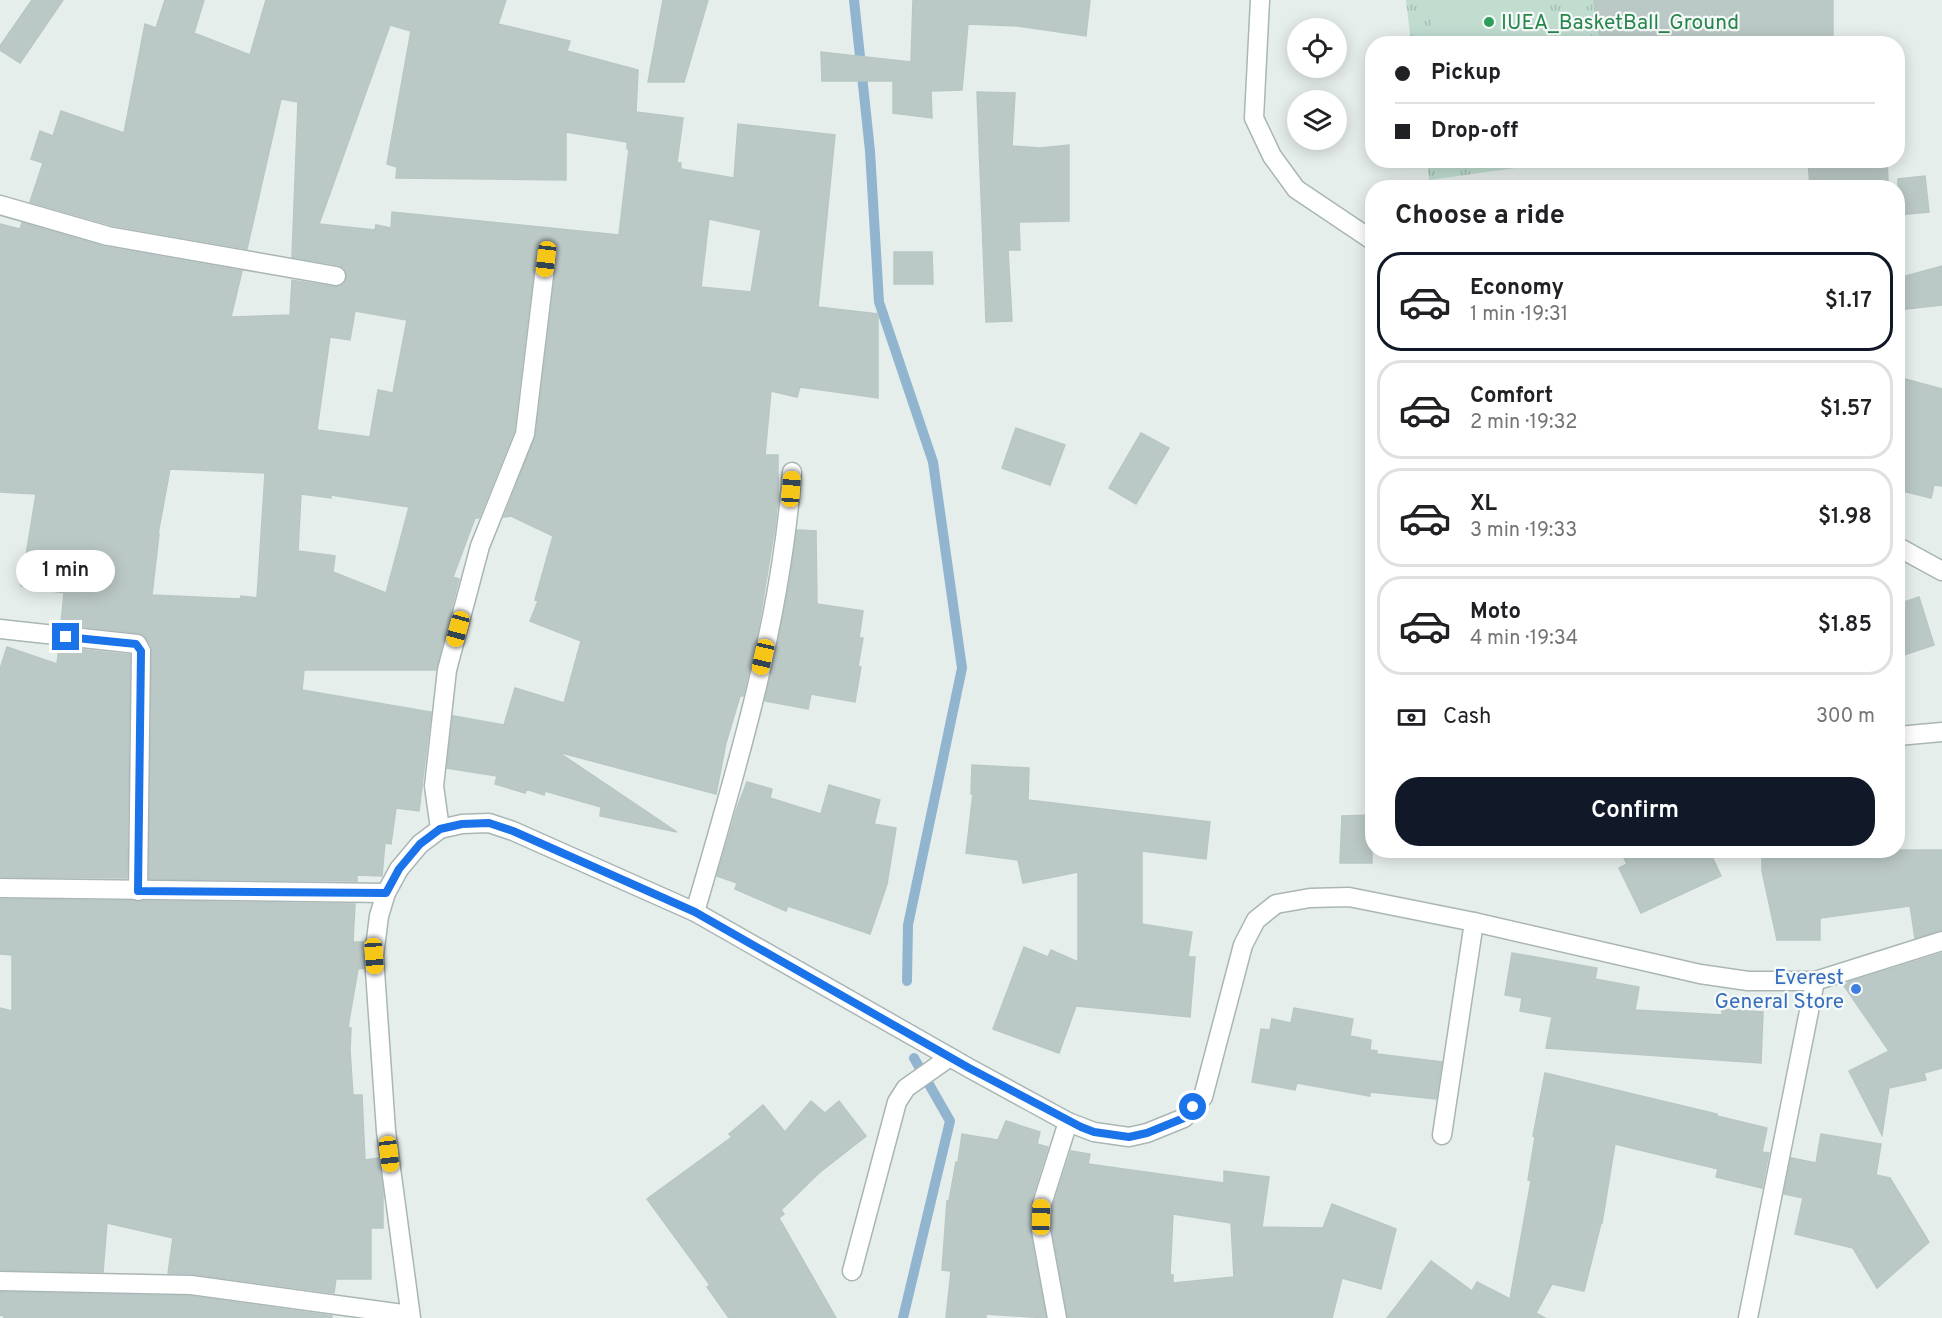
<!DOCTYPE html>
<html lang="en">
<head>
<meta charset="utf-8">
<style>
	body { margin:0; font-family:Overpass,sans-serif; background:#f6f6f6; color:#202124; height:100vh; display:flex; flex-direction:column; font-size:22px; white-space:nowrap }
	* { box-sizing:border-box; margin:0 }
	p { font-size:20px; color:#757577 }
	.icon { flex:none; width:33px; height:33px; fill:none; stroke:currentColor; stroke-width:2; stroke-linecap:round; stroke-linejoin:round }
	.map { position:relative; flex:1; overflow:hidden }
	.panel { position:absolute; left:1365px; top:180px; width:540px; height:678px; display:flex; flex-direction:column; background:#fff; border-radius:24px; box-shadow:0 3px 15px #0003 }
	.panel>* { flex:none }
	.banner { position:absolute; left:1365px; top:36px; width:540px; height:132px; border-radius:24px; box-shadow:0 3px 15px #0003; display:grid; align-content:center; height:132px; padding:0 30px; background:#fff }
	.tools { position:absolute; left:1287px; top:18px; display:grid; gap:12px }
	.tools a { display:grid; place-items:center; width:60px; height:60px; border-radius:50%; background:#fff; box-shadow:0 3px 15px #0003; font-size:30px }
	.end { position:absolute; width:27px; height:27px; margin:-14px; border:8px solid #1a73e8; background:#fff; box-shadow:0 0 0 3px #fff }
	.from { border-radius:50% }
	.bubble { position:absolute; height:42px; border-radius:21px; background:#fff; box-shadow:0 3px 15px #0003; font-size:20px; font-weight:600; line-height:42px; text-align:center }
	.car { position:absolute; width:18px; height:36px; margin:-18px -9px; border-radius:8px; box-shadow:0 0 4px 2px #0007; background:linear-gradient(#f5c518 24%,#345 0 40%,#f5c518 0 76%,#345 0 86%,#f5c518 0) }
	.banner b { display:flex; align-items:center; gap:21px; height:57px; font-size:22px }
	.banner b+b { border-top:2px solid #e0e0e0 }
	.banner i { width:15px; height:15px; background:#202124 }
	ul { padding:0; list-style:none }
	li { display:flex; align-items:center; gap:18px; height:99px; margin:0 12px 9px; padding:0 18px; border:3px solid #e0e0e0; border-radius:24px }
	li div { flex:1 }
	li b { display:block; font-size:22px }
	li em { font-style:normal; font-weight:600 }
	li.active { border-color:#111827 }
	li>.icon { width:54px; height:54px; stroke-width:1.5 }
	h2 { padding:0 30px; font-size:27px; line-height:72px }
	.pay { display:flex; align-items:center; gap:15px; height:66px; padding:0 30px; font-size:22px }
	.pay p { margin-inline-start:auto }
	.button { display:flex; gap:12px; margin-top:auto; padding:12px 30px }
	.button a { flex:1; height:69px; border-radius:24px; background:#111827; color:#fff; font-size:24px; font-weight:600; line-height:69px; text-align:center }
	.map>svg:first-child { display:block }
	.park { fill:url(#park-tufts) }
	.garden { fill:#c0ddd0 }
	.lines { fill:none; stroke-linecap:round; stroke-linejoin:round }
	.stream { stroke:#92b5cf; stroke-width:10 }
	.building { fill:#bbc9c6; stroke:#b8c7c5; stroke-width:1.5; fill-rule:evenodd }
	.lane-casing { stroke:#a9b6b5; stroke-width:21 }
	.street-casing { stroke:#a9b6b5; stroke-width:21 }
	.lane { stroke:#fff; stroke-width:18 }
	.street { stroke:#fff; stroke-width:18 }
	.route { stroke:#1a73e8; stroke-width:8 }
	.leisure-dot { fill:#2e9e5b; stroke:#f6faf9; stroke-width:2 }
	.shop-dot { fill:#3f7fe0; stroke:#f6faf9; stroke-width:2 }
	.labels { text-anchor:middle; stroke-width:4.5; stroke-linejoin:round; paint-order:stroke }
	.leisure-label { font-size:21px; fill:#27864d; stroke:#f6faf9; text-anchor:start }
	.shop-label { font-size:21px; fill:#366cbe; stroke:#f6faf9; text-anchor:end }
</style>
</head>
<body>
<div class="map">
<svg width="1942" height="1318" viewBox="0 0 1942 1318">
	<defs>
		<pattern id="park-tufts" width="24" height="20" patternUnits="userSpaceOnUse" patternTransform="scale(1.5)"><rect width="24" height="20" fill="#c0ddd0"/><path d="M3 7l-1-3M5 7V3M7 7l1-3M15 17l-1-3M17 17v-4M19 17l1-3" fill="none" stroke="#a5bfb4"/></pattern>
	</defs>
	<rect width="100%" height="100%" fill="#e6eeec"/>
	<g class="park">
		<polygon points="1406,0 1659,0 1671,43 1411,43"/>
		<polygon points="1427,160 1565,161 1429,180"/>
	</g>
	<g class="garden">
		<polygon points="1429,0 1543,0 1551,43 1432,43"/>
		<polygon points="1440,160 1487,160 1487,161 1440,167"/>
	</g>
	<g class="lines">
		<g class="stream">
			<polyline points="854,0 870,151 879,302 933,462 962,668 908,925 907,981"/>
			<polyline points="903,1318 950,1121 914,1058"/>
		</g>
	</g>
	<g class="building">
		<polygon points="32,0 63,0 20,63 0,50 0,46"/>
		<path d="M165,0H204L194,33L250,55L266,0H506L498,24L570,41L567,51L638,70L636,112L683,118L677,163H681V169L734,178L738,124L835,135L818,307L878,314V398L800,387L797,397L771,391L765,455H778V499L775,527L757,637L743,696H740L726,743L716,794L558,752L677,832L600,816L601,807L545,791L544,795L526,789L525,793L495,784L497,776L447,768L453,716L504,725L515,688L564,703L581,641L530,621L538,601L535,600L553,536L511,516L504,517L536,435L557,260L553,250L547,248L537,252L535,258L514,431L479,518H475L453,577L459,579L436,670H304L302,690L431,712L419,811L396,808L391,844L385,843L382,876L357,875V881L149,879L152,651L151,645L144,635L138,633L61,624L64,593L21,586L36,494L0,492V224L20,229L22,223L106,247L242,271L231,317L290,315L292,280L335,287L344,284L347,277L344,268L339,265L292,257L298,102L281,99L247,249L111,225L30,202L43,163L31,159L40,131L53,136L61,111L124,133L145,24L156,28ZM390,25L411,31L387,164L397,167L396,178L566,180V132L627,142V149H629L619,235L392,212L391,228L376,225L375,230L319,224ZM709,219L761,230L751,292L701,287ZM355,311L407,320L393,393L378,390L370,437L317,430L330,337L350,340ZM170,469L265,473L257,598L241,596L240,599L152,595L159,534H158ZM301,494L331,498V495L409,507L386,593L333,572L335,556L298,551Z"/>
		<polygon points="663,0 708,0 684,82 648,82"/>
		<polygon points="913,0 1090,0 1086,36 1018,26 968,24 962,90 931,91 932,118 893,113 893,81 822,81 821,52 911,62"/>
		<polygon points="1594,0 1833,0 1833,35 1765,44 1601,44"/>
		<polygon points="977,92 1015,93 1012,146 1040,148 1069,145 1069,221 1019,222 1020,250 1008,250 1012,321 986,322"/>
		<polygon points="1808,160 1887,160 1888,181 1810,187"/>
		<polygon points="1925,176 1929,212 1898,215 1898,179"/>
		<polygon points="894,252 932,252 933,284 894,284"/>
		<polygon points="1942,266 1942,305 1898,310 1898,278"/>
		<polygon points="1898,377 1942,389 1942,486 1934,485 1931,498 1898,490"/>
		<polygon points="1016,428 1065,445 1050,485 1002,468"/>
		<polygon points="1141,433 1169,448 1136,504 1109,488"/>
		<polygon points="797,530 816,531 817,604 863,611 859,638 863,638 858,666 861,667 855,702 811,694 808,709 765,701 789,586"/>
		<polygon points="1919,597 1934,645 1898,657 1898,604"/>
		<polygon points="7,647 57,664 59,647 130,655 127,878 0,877 0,669"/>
		<polygon points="972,765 1029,768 1028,800 1210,822 1206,859 1142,851 1142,924 1192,932 1188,957 1195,957 1190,1017 1076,1006 1059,1053 993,1029 1024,947 1048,957 1051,950 1078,962 1078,872 1023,883 1018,860 966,853 973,794 971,794"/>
		<polygon points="747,782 772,789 770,798 821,814 829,785 880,800 874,824 896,828 887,884 870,934 788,906 786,911 735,889 737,883 717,876 737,808"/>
		<polygon points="1372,815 1372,863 1340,863 1342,816"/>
		<polygon points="1620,850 1709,850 1721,876 1641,913 1619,868 1627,864"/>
		<polygon points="1762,850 1942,850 1942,930 1915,938 1910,906 1820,918 1820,940 1777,940 1762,871"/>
		<polygon points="0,899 355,904 353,942 363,942 364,968 358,969 348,1027 351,1028 350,1050 353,1095 362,1095 365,1160 378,1158 383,1190 383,1228 371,1228 371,1279 336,1279 334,1293 192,1274 168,1273 173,1238 107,1223 103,1272 0,1270 0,1008 12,1011 12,955 0,954"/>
		<polygon points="1512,953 1597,968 1595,979 1639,987 1635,1010 1722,1015 1722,1009 1763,1012 1761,1063 1546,1048 1552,1017 1520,1011 1522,998 1505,995"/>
		<polygon points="1942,953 1942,1068 1924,1073 1926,1080 1889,1088 1882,1135 1849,1071 1889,1051 1844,986 1849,982"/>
		<polygon points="1294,1008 1353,1019 1350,1036 1371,1040 1370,1050 1377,1051 1377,1054 1442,1062 1436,1099 1370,1092 1370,1096 1297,1083 1295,1090 1252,1082 1261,1029 1270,1030 1272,1019 1291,1023"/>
		<polygon points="1545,1073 1717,1114 1717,1116 1767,1128 1762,1152 1769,1153 1762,1188 1716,1177 1718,1169 1615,1144 1602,1223 1601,1223 1584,1291 1552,1284 1536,1313 1545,1318 1387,1318 1431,1261 1472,1291 1477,1282 1510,1299 1531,1181 1528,1180 1535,1137 1533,1136"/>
		<polygon points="811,1101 825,1113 839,1101 866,1136 819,1173 781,1210 784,1214 779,1218 836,1318 729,1318 707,1287 710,1285 647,1199 732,1137 729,1134 763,1105 785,1132"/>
		<polygon points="1006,1121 1040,1132 1037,1144 1048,1147 1031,1201 1030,1230 1046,1318 986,1314 986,1318 946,1318 951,1271 942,1270 947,1201 949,1201 956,1162 958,1162 962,1134 998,1140"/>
		<polygon points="1821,1134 1881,1144 1876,1175 1890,1178 1929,1242 1877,1288 1853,1248 1795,1234 1803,1198 1784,1194 1791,1158 1816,1163"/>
		<path d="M1071,1151L1090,1154L1088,1164L1224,1183V1171L1269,1177L1262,1227L1323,1228L1332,1204L1396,1229L1381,1289L1342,1278L1332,1318H1068L1052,1229L1053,1206ZM1173,1214L1231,1223L1234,1277L1173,1283V1275H1170Z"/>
		<polygon points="0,1292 190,1296 332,1316 332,1318 4,1318 4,1316 0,1315"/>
	</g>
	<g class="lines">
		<defs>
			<polyline id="lane" points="852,1271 897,1102 906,1088 950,1057"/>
			<g id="street">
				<polyline points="1260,0 1254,118 1272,156 1296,189 1372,240"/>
				<polyline points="0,205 108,236 336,276"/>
				<polyline points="1898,547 1942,571"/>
				<polyline points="0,629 137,644 141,651 138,891"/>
				<polyline points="1898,736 1942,732"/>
				<polyline points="440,829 434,786 447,670 480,546 525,434 546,259"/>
				<polyline points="0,888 386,893"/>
				<path d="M695,912C737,768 781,622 792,472"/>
				<polyline points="1442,1135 1474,922"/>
				<polyline points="0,1281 191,1285 410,1315"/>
				<polyline points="411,1318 386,1131 374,956 379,916 386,893 399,869 420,844 440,829 462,824 489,823 513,831 695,912 969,1068 1068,1122 1094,1132 1129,1137 1147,1133 1184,1118 1203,1097 1243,945 1256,920 1276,904 1310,898 1349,897 1474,922 1700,974 1748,981 1815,981 1942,941"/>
				<polyline points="1057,1318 1041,1230 1042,1204 1068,1122"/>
				<polyline points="1748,1318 1815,981"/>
			</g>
		</defs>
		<use href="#lane" class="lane-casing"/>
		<use href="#street" class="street-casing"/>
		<use href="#lane" class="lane"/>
		<use href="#street" class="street"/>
	</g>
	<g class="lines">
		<polyline class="route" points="66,637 136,644 141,651 138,891 386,893 399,869 420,844 440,829 462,824 489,823 513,831 695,912 969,1068 1081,1127 1094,1132 1129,1137 1147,1133 1184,1118 1193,1107"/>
	</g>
	<circle class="leisure-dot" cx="1489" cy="22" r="6"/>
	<circle class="shop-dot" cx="1856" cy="989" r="6"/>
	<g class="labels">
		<g class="leisure-label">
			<text x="1501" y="29">IUEA_BasketBall_Ground</text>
		</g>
		<g class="shop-label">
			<text x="1844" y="984">Everest<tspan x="1844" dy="24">General Store</tspan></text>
		</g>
	</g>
</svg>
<div class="tools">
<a><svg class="icon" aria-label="locate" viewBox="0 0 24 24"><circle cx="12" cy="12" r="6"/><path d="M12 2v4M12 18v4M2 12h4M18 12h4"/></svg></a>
<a><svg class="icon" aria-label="layers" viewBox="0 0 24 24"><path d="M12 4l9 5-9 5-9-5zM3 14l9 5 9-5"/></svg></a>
</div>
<i class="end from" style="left:1193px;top:1107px"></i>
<i class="end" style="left:66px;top:637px"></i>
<div class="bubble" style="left:16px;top:550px;width:99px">1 min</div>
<i class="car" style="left:546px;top:259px;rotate:187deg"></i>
<i class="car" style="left:791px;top:489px;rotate:4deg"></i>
<i class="car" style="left:458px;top:629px;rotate:195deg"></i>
<i class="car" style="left:763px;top:657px;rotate:193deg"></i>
<i class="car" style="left:374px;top:956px;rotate:176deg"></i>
<i class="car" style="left:389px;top:1154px;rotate:173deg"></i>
<i class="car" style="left:1041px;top:1217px;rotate:1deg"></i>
<div class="banner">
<b><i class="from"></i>Pickup</b>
<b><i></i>Drop-off</b>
</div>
<section class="panel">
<h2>Choose a ride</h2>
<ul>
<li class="active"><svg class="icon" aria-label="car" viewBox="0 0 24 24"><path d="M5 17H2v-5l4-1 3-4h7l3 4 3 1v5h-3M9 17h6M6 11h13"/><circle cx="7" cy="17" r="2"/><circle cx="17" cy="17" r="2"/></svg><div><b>Economy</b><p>1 min · 19:31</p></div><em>$1.17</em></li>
<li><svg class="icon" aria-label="car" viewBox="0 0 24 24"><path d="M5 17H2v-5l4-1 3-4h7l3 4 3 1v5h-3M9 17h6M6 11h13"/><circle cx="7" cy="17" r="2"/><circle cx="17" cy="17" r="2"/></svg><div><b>Comfort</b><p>2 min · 19:32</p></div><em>$1.57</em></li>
<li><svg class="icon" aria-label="car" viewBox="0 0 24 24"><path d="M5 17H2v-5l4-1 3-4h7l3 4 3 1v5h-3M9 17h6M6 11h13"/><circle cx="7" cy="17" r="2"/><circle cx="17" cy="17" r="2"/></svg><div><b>XL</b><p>3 min · 19:33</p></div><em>$1.98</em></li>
<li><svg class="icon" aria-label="car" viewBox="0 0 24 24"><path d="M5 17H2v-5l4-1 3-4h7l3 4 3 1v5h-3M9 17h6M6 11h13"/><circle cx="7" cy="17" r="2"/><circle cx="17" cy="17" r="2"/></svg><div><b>Moto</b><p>4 min · 19:34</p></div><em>$1.85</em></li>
</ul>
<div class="pay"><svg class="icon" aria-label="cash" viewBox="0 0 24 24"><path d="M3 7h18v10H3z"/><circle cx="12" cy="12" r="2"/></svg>Cash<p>300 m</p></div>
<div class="button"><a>Confirm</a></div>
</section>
</div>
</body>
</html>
